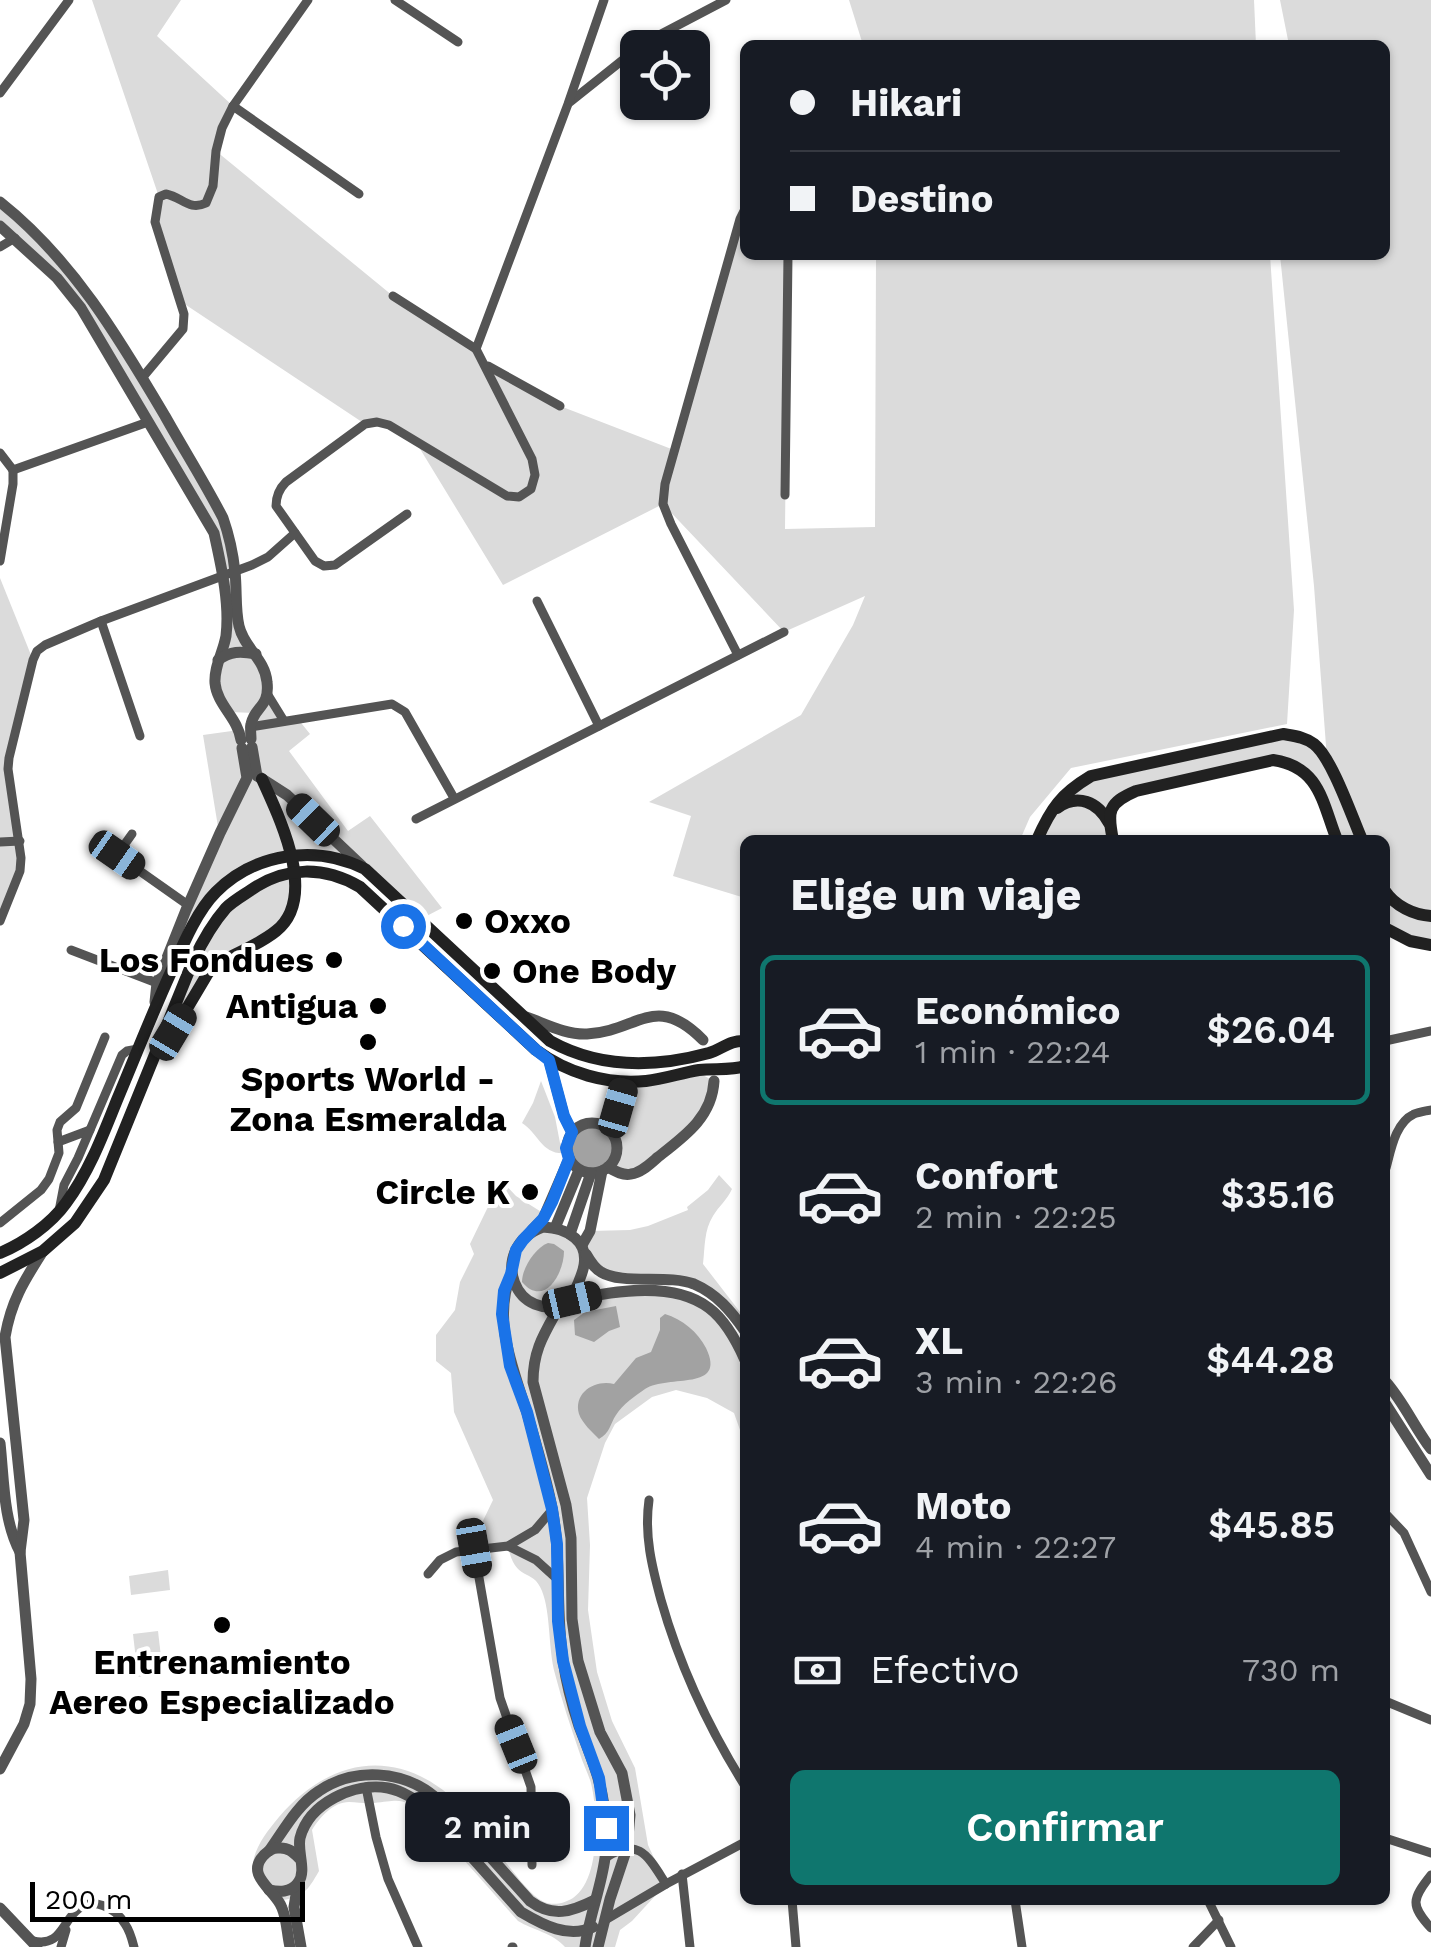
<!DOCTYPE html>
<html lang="es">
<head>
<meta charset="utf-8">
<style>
	body { margin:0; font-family:"Work Sans",sans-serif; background:#20242c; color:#f1f3f6; height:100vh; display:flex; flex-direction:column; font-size:38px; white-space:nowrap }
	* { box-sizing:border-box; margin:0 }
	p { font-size:32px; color:#9ea1a6 }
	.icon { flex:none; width:55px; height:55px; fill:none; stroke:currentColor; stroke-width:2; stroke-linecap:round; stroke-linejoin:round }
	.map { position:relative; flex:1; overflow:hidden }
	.side { position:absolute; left:740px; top:835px; width:650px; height:1070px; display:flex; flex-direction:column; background:#171b24; border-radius:15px; box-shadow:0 2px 8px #0004 }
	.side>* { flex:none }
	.hud { position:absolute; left:740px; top:40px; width:650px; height:220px; border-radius:15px; box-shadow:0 2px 8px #0004; display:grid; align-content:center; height:220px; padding:0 50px; background:#171b24 }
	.fabs { position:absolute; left:620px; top:30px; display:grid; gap:20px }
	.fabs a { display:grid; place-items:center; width:90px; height:90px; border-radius:15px; background:#171b24; box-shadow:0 2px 8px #0004; font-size:50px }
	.scale { position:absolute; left:30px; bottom:25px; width:275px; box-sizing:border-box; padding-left:10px; border:5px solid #000; border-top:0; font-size:28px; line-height:35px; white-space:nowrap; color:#000; -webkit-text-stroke:8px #fff; paint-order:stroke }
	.end { position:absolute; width:45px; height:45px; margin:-22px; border:12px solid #1a73e8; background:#fff; box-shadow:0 0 0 5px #fff }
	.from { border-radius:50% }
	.bubble { position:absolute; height:70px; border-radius:15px; background:#171b24; box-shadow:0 2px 8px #0004; font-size:32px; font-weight:600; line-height:70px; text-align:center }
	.car { position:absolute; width:30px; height:60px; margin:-30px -15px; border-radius:12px; box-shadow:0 0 8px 2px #0007; background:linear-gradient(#222 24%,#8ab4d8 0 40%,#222 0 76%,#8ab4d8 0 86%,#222 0) }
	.hud b { display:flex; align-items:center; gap:35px; height:95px; font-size:38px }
	.hud b+b { border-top:2px solid #363941 }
	.hud i { width:25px; height:25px; background:#f1f3f6 }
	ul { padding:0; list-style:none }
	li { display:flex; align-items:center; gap:30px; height:150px; margin:0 20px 15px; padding:0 30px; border:5px solid transparent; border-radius:15px }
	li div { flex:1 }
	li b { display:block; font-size:38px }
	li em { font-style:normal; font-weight:600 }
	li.current { border-color:#0f766e }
	li>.icon { width:90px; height:90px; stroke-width:1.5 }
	h2 { padding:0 50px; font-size:45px; line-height:120px }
	.pay { display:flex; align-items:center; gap:25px; height:110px; padding:0 50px; font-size:38px }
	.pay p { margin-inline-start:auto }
	.button { display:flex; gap:20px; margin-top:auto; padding:20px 50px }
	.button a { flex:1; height:115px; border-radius:15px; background:#0f766e; color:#fff; font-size:40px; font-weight:600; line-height:115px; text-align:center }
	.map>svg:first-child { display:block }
	.green { fill:#dbdbdb }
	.water { fill:#a2a2a2 }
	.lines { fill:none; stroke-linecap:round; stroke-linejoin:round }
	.minor { stroke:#545454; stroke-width:9 }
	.tertiary { stroke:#545454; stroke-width:11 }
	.secondary { stroke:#212121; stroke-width:12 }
	.route { stroke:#1a73e8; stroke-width:12 }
	.poi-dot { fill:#000; stroke:#fff; stroke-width:4 }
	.labels { text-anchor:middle; stroke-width:8; stroke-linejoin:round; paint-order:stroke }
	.poi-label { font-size:35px; font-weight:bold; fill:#000; stroke:#fff; text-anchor:end }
</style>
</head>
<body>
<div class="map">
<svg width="1431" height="1947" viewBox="0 0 1431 1947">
	<rect width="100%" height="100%" fill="#fff"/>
	<g class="green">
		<polygon points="92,0 181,0 157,36 233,106 216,151 393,296 476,349 486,365 560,406 674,450 745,209 745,255 788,255 785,529 875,527 876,255 1270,255 1294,610 1287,724 1071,768 1030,817 1020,840 745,840 745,898 673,876 691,816 649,802 801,715 853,625 865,596 784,632 663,504 503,585 414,439 389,425 365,424 177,299 155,222 159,197"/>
		<polygon points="849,0 1254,0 1256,45 863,45"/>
		<polygon points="1280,0 1431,0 1431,945 1385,928 1385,840 1337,840 1314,783 1291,763 1136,791 1113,804 1113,840 1037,840 1047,816 1091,776 1283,734 1304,738 1327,759 1314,586 1280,255 1385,255 1385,45 1289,45"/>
		<polygon points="0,205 69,268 223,518 239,624 264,667 268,695 284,721 298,719 310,734 289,751 348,831 370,816 442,908 419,920 353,863 282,856 214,894 154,1011 219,833 203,735 239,730 241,740 255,761 255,713 229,712 215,673 226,638 214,533 81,308 0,226"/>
		<polygon points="0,578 33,660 9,758 21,858 0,921"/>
		<polygon points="282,873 295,886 287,919 208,973 146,1078 218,918"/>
		<polygon points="695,1071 714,1081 708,1107 644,1169 619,1173 611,1165 613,1135 625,1083"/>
		<path d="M541,1081L555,1117L560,1143L567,1149V1153C542,1156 539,1134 522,1123L533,1103Z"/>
		<path d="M719,1175L732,1189C727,1200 719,1206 713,1216C704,1230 705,1247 703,1264L740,1312L745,1326L734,1314L690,1283L611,1277L586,1255L571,1300L645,1289L709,1307L745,1360V1444L734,1413L707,1398L676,1390L652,1397L615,1424L605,1443L587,1498L590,1545L588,1610L597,1672L612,1721L635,1768L648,1845L666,1884L632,1921L620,1930L615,1947H565C553,1933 533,1930 518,1921L425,1816C403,1797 401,1800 374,1803C365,1804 358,1802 349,1802C333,1802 320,1817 312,1830L319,1871C307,1892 304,1896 279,1901L252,1871C253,1849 265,1834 279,1817C326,1762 389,1746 448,1794C468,1817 488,1841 507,1864C517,1876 530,1895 544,1902C554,1906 565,1903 573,1898C601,1879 598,1812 591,1783C588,1773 583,1764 580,1754C571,1728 562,1701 555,1674C548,1648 551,1614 542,1591C533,1567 515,1583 508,1546L474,1549L480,1541V1527L493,1500L454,1412L451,1373L436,1361V1335L455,1310L460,1282L474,1254L470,1244L501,1180L516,1196L543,1213V1227L582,1245L590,1231L630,1230L648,1226L688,1210L687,1207L708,1190Z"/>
		<polygon points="168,1570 170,1590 131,1595 129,1576"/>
		<polygon points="158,1631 163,1674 138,1677 133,1634"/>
	</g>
	<g class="water">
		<circle cx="592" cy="1148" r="25"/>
		<path d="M548,1243L554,1244L564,1251C564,1274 544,1308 522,1282C522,1268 535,1248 548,1243Z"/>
		<polygon points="616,1306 620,1327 609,1331 594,1342 575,1335 574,1320 585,1312"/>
		<path d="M665,1314C682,1319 698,1332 706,1348C727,1392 669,1374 645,1389C635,1396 623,1404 616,1415C610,1424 610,1433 599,1439C593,1433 582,1423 579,1414C573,1392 596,1379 614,1384L636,1358L651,1352L660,1330V1318Z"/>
	</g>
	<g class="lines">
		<g class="minor">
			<polyline points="395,0 458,42"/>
			<polyline points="0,93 69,0"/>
			<polyline points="570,102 644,43 726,0"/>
			<polyline points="233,106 359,194"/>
			<polyline points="0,247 15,238"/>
			<polyline points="393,296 476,349"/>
			<polyline points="488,366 560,406"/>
			<path d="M142,378L183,329L184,314L155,222L159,197L166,194C182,197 189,211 206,203L213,186L216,151L222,128L233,106L308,0"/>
			<polyline points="0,453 13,470"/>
			<polyline points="13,470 148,422"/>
			<polyline points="785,495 788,255"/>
			<path d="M407,514L335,565L324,566L315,561L276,506C276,496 279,489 286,482L365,424L377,422L389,425L507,496L519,497L531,489L535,475L532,459L476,349L568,104L604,0"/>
			<polyline points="0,561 13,484 13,470"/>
			<polyline points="537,601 599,726"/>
			<polyline points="101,621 140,736"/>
			<polyline points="738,655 671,524 663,504 665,484 740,219 745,209"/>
			<polyline points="268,695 284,721"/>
			<polyline points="250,727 392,704 405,712 454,798"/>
			<polyline points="416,819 784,632"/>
			<polyline points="132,834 117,855 188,905"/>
			<polyline points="0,842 20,841"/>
			<polyline points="0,921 20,871 21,858 8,769 9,758 33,660 37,651 45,645 101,621 252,565 268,557 295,533"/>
			<polyline points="71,950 157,983"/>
			<polyline points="1385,1041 1431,1031"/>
			<polyline points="58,1142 90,1130"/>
			<path d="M1386,1168C1391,1150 1395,1123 1414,1114C1415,1113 1430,1110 1431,1110"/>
			<polyline points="59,1211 64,1185 78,1158 122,1055 127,1051 138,1049"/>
			<polyline points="0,1223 41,1190 49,1179 59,1153 57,1130 60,1122 76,1108 105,1037"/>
			<path d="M649,1500C644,1535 652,1567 661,1600C680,1667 708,1727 745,1786"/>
			<polyline points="1385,1513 1404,1533 1431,1592"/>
			<polyline points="508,1546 536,1560 557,1579"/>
			<polyline points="474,1549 500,1698 531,1787 532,1865"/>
			<polyline points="428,1574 440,1560 456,1552 508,1546 535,1530 553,1509"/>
			<polyline points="1385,1701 1431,1720"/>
			<polyline points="366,1787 376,1837 388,1879 418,1947"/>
			<polyline points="1385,1838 1431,1853"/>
			<polyline points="682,1874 690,1947"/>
			<path d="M1431,1875C1412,1899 1410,1905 1431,1928"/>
			<polyline points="666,1884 745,1842"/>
			<polyline points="792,1900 796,1947"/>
			<polyline points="1015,1900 1022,1947"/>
			<polyline points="1208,1900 1231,1947"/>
			<path d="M605,1920L666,1884C649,1858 639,1835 605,1858"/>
			<path d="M33,1941C60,1947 61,1925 76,1911C92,1896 115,1907 125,1924C130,1931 132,1939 134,1947"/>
			<polyline points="61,1947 66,1930"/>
			<polyline points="512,1947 513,1947"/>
			<polyline points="1193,1947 1219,1920"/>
		</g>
		<g class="tertiary">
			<path d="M0,202C72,259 119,338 165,416C184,450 205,483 223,518C229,535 233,553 235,572C237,590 235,609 239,626C244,648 265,659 267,682C270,707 255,706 251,724C250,726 251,736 251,739"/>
			<path d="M0,226L57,278L81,308L214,533C221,565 230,603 226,636C223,653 214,666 215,683C217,705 238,718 241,740"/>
			<path d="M218,660C231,651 240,651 256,654"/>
			<polyline points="252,747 257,776"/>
			<polyline points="259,777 287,795 362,866"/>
			<polyline points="155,1002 157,983 186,910 220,833 247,778 242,748"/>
			<path d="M526,1017C546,1024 566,1035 587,1034C637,1032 655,991 703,1040"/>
			<polyline points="549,1060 564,1116 572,1132"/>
			<circle cx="592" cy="1148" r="25"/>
			<polyline points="611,1132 625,1083"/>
			<path d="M608,1167C615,1171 623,1176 631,1174C641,1173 651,1163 658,1157C685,1136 712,1117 714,1081"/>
			<path d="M543,1227C556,1228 565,1230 575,1238C595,1255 579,1281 570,1301C516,1329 485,1248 543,1227Z"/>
			<polyline points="555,1228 579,1170"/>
			<polyline points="532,1230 543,1219 569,1159"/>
			<polyline points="570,1234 591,1173"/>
			<polyline points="582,1245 590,1231 602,1171"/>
			<path d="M586,1254C590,1261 594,1268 601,1272C622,1285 668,1274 694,1284C717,1294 731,1311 745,1331"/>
			<path d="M511,1274C492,1321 513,1367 527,1413C536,1444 546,1476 552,1508C562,1558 555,1609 563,1660C566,1682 572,1705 579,1726C589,1752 600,1777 604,1805C606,1822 608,1841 605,1858C601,1888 589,1917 585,1947"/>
			<path d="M570,1301C611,1291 673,1280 709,1308C725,1320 737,1342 745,1360"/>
			<path d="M559,1307C544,1334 533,1350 533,1382L566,1505L571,1538L572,1619L578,1661L600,1732L622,1773L630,1815L627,1848L610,1899L598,1947"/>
			<path d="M1385,1381C1404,1402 1414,1427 1431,1449"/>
			<polyline points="1385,1403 1431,1475"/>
			<path d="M0,1443C4,1479 3,1520 20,1552"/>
			<path d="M0,1769L24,1724L30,1704L31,1679L20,1552L24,1520L5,1337C11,1301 24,1281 43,1251"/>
			<path d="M269,1851C284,1830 297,1805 319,1791C354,1767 403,1770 435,1797C447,1806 457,1820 467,1831C488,1854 509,1878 530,1901C553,1918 571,1912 595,1900"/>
			<polyline points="298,1883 294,1907 301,1947"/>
			<path d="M269,1890C279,1892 290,1893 298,1883C307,1871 297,1852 300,1838C309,1803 354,1782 388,1788C403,1791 416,1800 429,1809L521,1912C543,1925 569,1939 593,1927"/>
			<polyline points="0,1908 37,1947"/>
			<path d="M290,1947C287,1934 287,1920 282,1908C276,1890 244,1876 264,1855C268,1851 273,1848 278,1848C288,1847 293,1852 299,1858"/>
		</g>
		<g class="secondary">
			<path d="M1057,808C1078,793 1098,802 1109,823"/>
			<path d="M1037,840C1051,808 1061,794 1091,776L1283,734C1294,736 1305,737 1314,744C1332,758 1352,817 1362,840"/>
			<path d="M1113,840C1107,811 1108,803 1136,791L1273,760C1320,767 1322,802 1337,840"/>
			<path d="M1385,891C1395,906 1414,915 1431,916"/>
			<polyline points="1385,928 1410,941 1431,945"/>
			<path d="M170,1037L208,973L215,965C234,954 259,945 276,931C319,897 279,817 262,779"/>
			<path d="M0,1253C24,1243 51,1224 66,1203C89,1172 103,1135 117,1100C135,1057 152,1014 171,972C182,947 196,912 216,892C255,853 316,844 365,869L550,1041C600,1069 654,1068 709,1053C722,1049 730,1040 745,1041"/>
			<path d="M0,1273L43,1251L75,1223L104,1180L193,961C202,942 212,924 226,908C233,901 242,896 251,890C286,866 324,866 360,887L536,1050C567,1073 607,1085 646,1081C664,1079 681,1073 699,1070C714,1068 731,1071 745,1066"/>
		</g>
	</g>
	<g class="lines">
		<polyline class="route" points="403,926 536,1050 549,1060 564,1116 572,1132 566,1148 569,1159 552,1202 543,1219 523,1240 516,1250 511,1274 504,1291 502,1314 510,1366 527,1412 552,1509 557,1544 558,1621 563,1661 580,1726 599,1778 606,1828"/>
	</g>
	<g class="poi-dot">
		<circle cx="464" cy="921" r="10"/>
		<circle cx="334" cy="960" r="10"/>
		<circle cx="492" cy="971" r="10"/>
		<circle cx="378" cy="1006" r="10"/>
		<circle cx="368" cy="1042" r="10"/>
		<circle cx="530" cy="1192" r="10"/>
		<circle cx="222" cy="1625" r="10"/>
	</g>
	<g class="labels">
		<g class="poi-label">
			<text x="484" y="933" text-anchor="start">Oxxo</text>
			<text x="314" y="972">Los Fondues</text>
			<text x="512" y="983" text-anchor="start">One Body</text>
			<text x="358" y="1018">Antigua</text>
			<text x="368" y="1091" text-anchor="middle">Sports World -<tspan x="368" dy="40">Zona Esmeralda</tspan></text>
			<text x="510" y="1204">Circle K</text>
			<text x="222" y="1674" text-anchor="middle">Entrenamiento<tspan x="222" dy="40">Aereo Especializado</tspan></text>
		</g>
	</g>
</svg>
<div class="fabs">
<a><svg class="icon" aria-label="locate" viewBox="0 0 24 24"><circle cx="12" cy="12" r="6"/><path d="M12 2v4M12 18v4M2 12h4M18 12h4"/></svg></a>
</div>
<div class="scale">200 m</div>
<i class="end from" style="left:403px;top:926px"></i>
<i class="end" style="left:606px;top:1828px"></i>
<div class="bubble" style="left:405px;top:1792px;width:165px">2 min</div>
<i class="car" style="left:313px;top:820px;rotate:314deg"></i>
<i class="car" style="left:117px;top:855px;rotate:125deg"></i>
<i class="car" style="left:173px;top:1032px;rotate:31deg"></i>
<i class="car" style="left:618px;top:1108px;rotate:16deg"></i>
<i class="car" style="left:572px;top:1300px;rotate:77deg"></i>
<i class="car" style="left:474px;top:1548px;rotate:170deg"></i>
<i class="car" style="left:516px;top:1744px;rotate:338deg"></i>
<div class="hud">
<b><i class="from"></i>Hikari</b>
<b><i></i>Destino</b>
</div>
<section class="side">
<h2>Elige un viaje</h2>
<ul>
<li class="current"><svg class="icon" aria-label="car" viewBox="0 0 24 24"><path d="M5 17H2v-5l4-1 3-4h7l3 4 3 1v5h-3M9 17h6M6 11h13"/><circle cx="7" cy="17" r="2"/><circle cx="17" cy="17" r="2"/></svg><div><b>Económico</b><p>1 min · 22:24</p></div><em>$26.04</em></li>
<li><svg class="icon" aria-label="car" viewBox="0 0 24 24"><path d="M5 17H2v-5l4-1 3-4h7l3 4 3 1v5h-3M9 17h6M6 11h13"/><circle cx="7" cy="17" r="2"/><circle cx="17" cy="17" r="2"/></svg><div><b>Confort</b><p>2 min · 22:25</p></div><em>$35.16</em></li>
<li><svg class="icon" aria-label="car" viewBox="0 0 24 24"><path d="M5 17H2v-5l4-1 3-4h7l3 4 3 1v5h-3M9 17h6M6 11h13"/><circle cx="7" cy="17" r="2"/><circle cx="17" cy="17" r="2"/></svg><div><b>XL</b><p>3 min · 22:26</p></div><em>$44.28</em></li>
<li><svg class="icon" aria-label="car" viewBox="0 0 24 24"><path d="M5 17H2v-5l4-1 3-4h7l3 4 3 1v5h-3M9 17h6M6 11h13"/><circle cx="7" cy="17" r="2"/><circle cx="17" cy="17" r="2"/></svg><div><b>Moto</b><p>4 min · 22:27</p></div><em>$45.85</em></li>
</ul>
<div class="pay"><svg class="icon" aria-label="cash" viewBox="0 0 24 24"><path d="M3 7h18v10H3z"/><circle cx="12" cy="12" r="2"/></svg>Efectivo<p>730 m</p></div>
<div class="button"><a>Confirmar</a></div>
</section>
</div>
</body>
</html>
